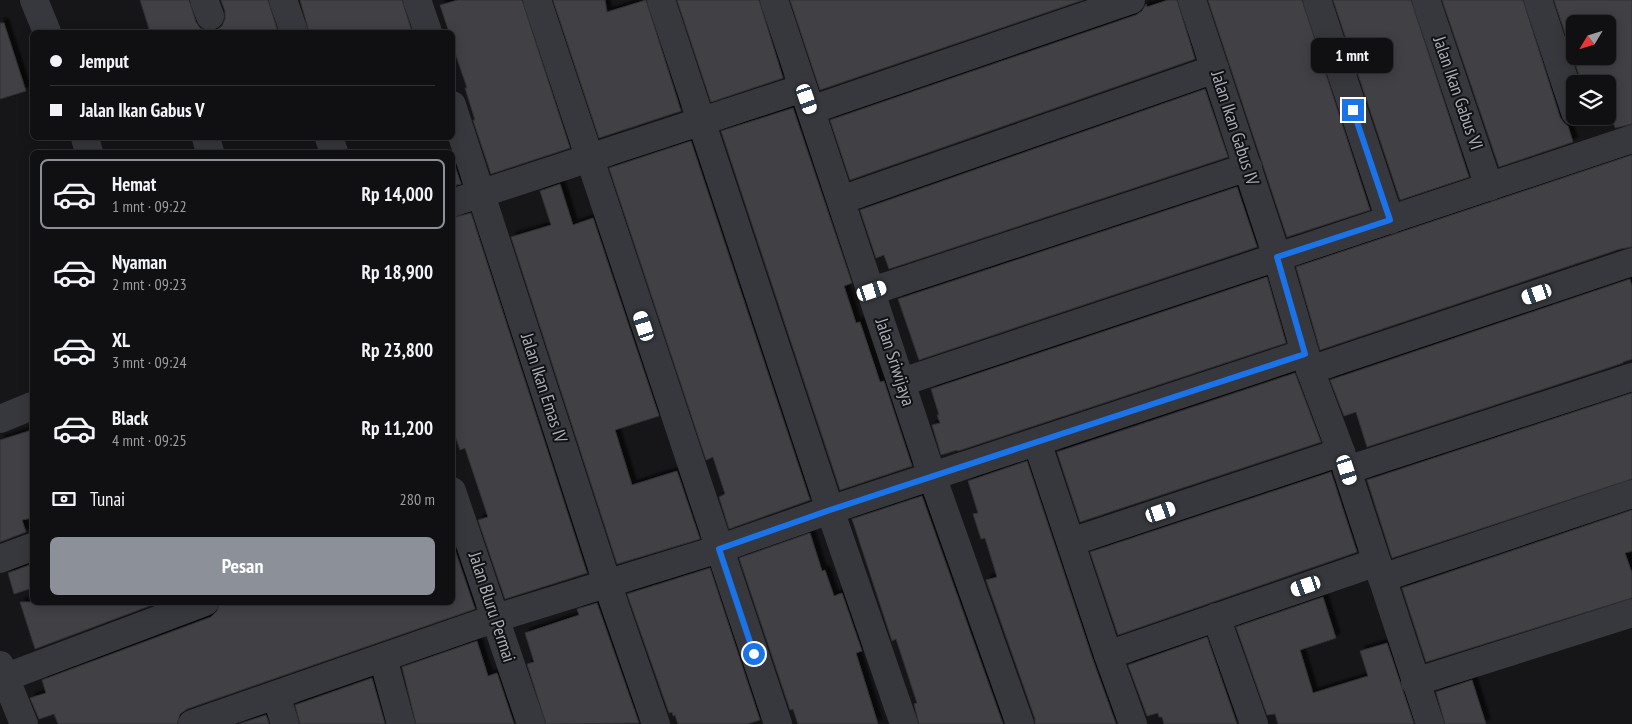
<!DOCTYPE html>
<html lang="id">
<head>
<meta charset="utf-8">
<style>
	body { margin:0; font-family:"PT Sans Narrow",sans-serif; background:#1e1e20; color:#f1f3f6; height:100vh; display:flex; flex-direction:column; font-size:19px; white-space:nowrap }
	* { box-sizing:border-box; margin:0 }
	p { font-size:16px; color:#9c9d9f }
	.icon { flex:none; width:28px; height:28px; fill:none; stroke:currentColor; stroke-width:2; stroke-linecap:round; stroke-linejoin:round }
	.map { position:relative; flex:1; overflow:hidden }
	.details { position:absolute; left:30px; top:150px; width:425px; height:455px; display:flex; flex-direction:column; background:#101012; border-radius:8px; box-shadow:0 2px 12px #0003,0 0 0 1px #303032 }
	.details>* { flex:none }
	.banner { position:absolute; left:30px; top:30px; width:425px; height:110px; border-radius:8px; box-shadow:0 2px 12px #0003,0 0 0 1px #303032; display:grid; align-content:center; height:110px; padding:0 20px; background:#101012 }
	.needle { width:32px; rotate:232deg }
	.controls { position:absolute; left:1566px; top:15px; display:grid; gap:10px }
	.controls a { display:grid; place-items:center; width:50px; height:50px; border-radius:8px; background:#101012; box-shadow:0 2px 12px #0003,0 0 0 1px #303032; font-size:25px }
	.end { position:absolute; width:22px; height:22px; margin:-11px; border:6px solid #1a73e8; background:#fff; box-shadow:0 0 0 2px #fff }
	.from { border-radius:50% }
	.bubble { position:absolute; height:35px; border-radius:8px; background:#101012; box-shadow:0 2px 12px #0003,0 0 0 1px #303032; font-size:16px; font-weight:700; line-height:35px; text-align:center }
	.car { position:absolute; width:15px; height:30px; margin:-15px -8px; border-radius:6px; box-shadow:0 0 4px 1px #0007; background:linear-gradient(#fff 24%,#345 0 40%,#fff 0 76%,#345 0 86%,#fff 0) }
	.banner b { display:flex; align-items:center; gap:18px; height:48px; font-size:19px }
	.banner b+b { border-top:1px solid #303032 }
	.banner i { width:12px; height:12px; background:#f1f3f6 }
	ul { padding:9px 0 0; list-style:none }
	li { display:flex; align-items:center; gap:15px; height:70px; margin:0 10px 8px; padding:0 10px; border:2px solid transparent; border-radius:8px }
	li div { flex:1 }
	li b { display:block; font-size:19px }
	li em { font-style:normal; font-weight:700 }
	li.selected { border-color:#8c9099 }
	li>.icon { width:45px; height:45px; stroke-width:1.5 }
	.pay { display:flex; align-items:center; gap:12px; height:55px; padding:0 20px; font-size:19px }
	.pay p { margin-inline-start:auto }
	.action { display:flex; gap:10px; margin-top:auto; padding:10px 20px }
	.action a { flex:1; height:58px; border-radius:8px; background:#8c9099; color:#fff; font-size:20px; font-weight:700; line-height:58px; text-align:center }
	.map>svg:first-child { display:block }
	.building { fill:#404145; stroke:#303034; fill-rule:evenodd; filter:url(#shadow) }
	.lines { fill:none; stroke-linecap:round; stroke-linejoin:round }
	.minor { stroke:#37383d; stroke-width:28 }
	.route { stroke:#1a73e8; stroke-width:6 }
	.labels { text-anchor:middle; stroke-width:4; stroke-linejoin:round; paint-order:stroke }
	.street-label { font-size:18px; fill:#a8adb8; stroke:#111113 }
</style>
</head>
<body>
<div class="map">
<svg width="1632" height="724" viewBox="0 0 1632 724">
	<defs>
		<filter id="shadow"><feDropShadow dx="4.5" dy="-4.5" stdDeviation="1" flood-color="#0009"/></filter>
	</defs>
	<rect width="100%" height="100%" fill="#161618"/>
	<g class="building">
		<polygon points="140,0 189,0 196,22 200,28 208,31 215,31 222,26 225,19 225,11 221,0 268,0 278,32 150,32"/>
		<polygon points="300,0 402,0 412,32 309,32"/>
		<polygon points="458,0 522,0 570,148 491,174 473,120 475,120 465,88 467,88 452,44 452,32 449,32 440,5"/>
		<polygon points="553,0 605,0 607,12 646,0 681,111 599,138"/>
		<polygon points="677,0 759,0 783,78 711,102"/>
		<polygon points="790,0 1083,0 820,90"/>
		<polygon points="1168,0 1177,0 1195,59 850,180 830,120 1136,15 1142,11 1146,4 1147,7"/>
		<polygon points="1208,0 1302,0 1370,210 1287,237"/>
		<polygon points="1333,0 1411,0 1469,177 1400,200"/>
		<polygon points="1442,0 1523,0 1560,117 1564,123 1568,126 1573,142 1499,167"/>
		<path d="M1554,0H1632V124L1615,128L1608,103V84H1582ZM1575,24H1608V56H1575Z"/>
		<polygon points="0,23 4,23 26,91 0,99"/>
		<polygon points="1205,89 1228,157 889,269 884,255 876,258 860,210"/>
		<polygon points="793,108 852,283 844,286 856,323 860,322 880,382 884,381 912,466 840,490 721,131"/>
		<polygon points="691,141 810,500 729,529 719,497 725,494 713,457 706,460 609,168"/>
		<polygon points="1632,155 1632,247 1620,249 1320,350 1296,267"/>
		<polygon points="452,157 461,184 452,186"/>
		<polygon points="560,184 573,225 593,218 659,416 615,430 632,485 677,471 700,539 617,564 511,237 551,225 540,191"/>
		<polygon points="1237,187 1257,247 919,360 898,299"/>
		<polygon points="471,213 587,573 505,599 478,520 488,517 465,448 460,450 452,427 452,218"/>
		<polygon points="1267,277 1286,343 958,451 957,450 941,455 932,425 940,423 937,415 939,415 931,389"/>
		<polygon points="1630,279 1632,287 1632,359 1623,362 1623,363 1367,447 1356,412 1344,416 1330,380"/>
		<polygon points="1295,373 1321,442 1080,522 1057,452"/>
		<polygon points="1632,393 1632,479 1392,558 1367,480"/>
		<polygon points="32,430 32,518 22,520 26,532 0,542 0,440"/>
		<polygon points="1027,461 1093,660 1116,724 1035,724 1035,719 986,580 997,577 985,538 981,539 973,514 978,513 968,481"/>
		<polygon points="1331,472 1357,552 1118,635 1090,552"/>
		<polygon points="922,496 1003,724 919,724 914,704 917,703 896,639 892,641 852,519"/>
		<polygon points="1632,510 1632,551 1625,553 1632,573 1632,598 1426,662 1402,588"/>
		<polygon points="810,533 822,571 825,570 834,596 842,593 862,651 856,653 878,724 798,724 793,709 790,710 739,558"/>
		<polygon points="452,541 475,609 187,709 180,714 177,724 58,724 54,714 39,719 30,698 46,693 42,680 211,617 217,611 220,602 452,602"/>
		<polygon points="32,564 32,588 14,594 8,573"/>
		<polygon points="710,568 760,720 747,724 678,724 675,715 673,716 672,712 669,713 627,594"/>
		<polygon points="1323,597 1336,638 1300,650 1313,693 1368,676 1360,651 1387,643 1414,724 1278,724 1275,714 1267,715 1236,627"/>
		<polygon points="20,602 160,602 35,649"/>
		<polygon points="597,603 639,723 546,724 527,664 534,662 525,633 579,615 577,609"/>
		<polygon points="1207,637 1237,724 1164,724 1162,717 1159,717 1158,713 1147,716 1128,665"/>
		<polygon points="477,641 488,676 497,673 514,724 416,724 402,667"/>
		<polygon points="372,678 385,724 300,724 295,705"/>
		<polygon points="1472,680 1486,724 1445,724 1436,692"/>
		<polygon points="266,715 269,724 239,724"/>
	</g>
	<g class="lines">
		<g class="minor">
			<polyline points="34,0 47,32"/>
			<polyline points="204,0 210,16"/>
			<polyline points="283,0 294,32"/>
			<polyline points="417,0 428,32"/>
			<polyline points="537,0 778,724"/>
			<polyline points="661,0 830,510 904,724"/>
			<polyline points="774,0 932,476 1020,724"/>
			<polyline points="1192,0 1277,257 1310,370 1341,452 1430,724"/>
			<polyline points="1317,0 1390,220"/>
			<polyline points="1426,0 1489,187"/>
			<polyline points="1538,0 1575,112"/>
			<polyline points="452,105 607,583 656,724"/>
			<polyline points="811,110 1131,0"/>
			<polyline points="85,138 89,152"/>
			<polyline points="206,138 210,152"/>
			<polyline points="329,138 334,152"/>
			<polyline points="841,200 1215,69"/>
			<polyline points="452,203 803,88"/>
			<polyline points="872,291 1248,167"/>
			<polyline points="1310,370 1632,262"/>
			<polyline points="902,382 1632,139"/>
			<polyline points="0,419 32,406"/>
			<polyline points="1037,442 1108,655 1133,724"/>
			<polyline points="1347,470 1632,377"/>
			<polyline points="452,491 531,724"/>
			<polyline points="1071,542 1341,452"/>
			<polyline points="0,559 32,547"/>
			<polyline points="1382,578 1632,494"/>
			<polyline points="1216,617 1254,724"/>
			<polyline points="1108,655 1377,562"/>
			<polyline points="383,658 401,724"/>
			<polyline points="0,665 24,724"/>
			<polyline points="4,678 205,602"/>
			<polyline points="1415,682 1632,613"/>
			<polyline points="276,695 285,724"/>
			<polyline points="192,724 496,618 719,549 830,510 1305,353"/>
		</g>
	</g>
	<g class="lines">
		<polyline class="route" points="754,654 719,549 830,510 1305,354 1277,257 1390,220 1353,110"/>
	</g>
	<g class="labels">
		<g class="street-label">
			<text transform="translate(1458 93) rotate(71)" y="6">Jalan Ikan Gabus VI</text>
			<text transform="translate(1235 128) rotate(72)" y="6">Jalan Ikan Gabus IV</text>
			<text transform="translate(895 362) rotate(72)" y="6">Jalan Sriwijaya</text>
			<text transform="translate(544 388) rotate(72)" y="6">Jalan Ikan Emas IV</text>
			<text transform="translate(492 607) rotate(72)" y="6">Jalan Bluru Permai</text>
		</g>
	</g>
</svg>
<div class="controls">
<a><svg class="needle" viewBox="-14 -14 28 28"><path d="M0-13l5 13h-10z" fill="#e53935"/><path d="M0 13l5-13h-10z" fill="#9c9d9f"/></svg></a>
<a><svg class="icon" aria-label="layers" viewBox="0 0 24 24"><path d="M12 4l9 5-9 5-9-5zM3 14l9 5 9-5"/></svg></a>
</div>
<i class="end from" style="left:754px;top:654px"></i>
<i class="end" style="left:1353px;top:110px"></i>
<div class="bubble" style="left:1311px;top:38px;width:82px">1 mnt</div>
<i class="car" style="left:807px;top:99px;rotate:161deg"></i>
<i class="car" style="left:872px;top:291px;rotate:72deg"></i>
<i class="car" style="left:1537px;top:294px;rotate:251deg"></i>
<i class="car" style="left:644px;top:326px;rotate:342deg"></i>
<i class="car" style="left:1347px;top:470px;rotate:162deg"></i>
<i class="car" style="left:1161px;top:512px;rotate:71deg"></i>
<i class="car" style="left:1306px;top:586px;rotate:251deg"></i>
<div class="banner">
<b><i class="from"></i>Jemput</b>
<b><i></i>Jalan Ikan Gabus V</b>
</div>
<section class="details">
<ul>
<li class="selected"><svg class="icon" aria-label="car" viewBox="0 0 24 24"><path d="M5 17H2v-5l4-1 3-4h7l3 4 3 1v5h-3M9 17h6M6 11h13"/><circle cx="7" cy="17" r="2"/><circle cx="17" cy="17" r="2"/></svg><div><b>Hemat</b><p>1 mnt · 09:22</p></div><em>Rp 14,000</em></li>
<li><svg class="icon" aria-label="car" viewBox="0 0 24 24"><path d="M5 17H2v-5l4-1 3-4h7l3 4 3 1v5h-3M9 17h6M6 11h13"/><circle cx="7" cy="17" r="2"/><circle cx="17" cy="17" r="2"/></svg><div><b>Nyaman</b><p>2 mnt · 09:23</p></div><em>Rp 18,900</em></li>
<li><svg class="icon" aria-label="car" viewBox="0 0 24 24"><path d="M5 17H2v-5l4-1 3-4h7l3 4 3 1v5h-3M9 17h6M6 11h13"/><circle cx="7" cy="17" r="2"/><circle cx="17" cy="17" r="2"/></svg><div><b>XL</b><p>3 mnt · 09:24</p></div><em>Rp 23,800</em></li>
<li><svg class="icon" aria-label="car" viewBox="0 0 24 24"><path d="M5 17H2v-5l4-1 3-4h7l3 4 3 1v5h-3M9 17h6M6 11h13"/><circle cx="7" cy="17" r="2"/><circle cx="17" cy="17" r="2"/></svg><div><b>Black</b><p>4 mnt · 09:25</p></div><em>Rp 11,200</em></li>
</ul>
<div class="pay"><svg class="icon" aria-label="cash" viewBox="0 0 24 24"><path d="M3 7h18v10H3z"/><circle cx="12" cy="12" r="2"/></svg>Tunai<p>280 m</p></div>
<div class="action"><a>Pesan</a></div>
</section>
</div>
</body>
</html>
